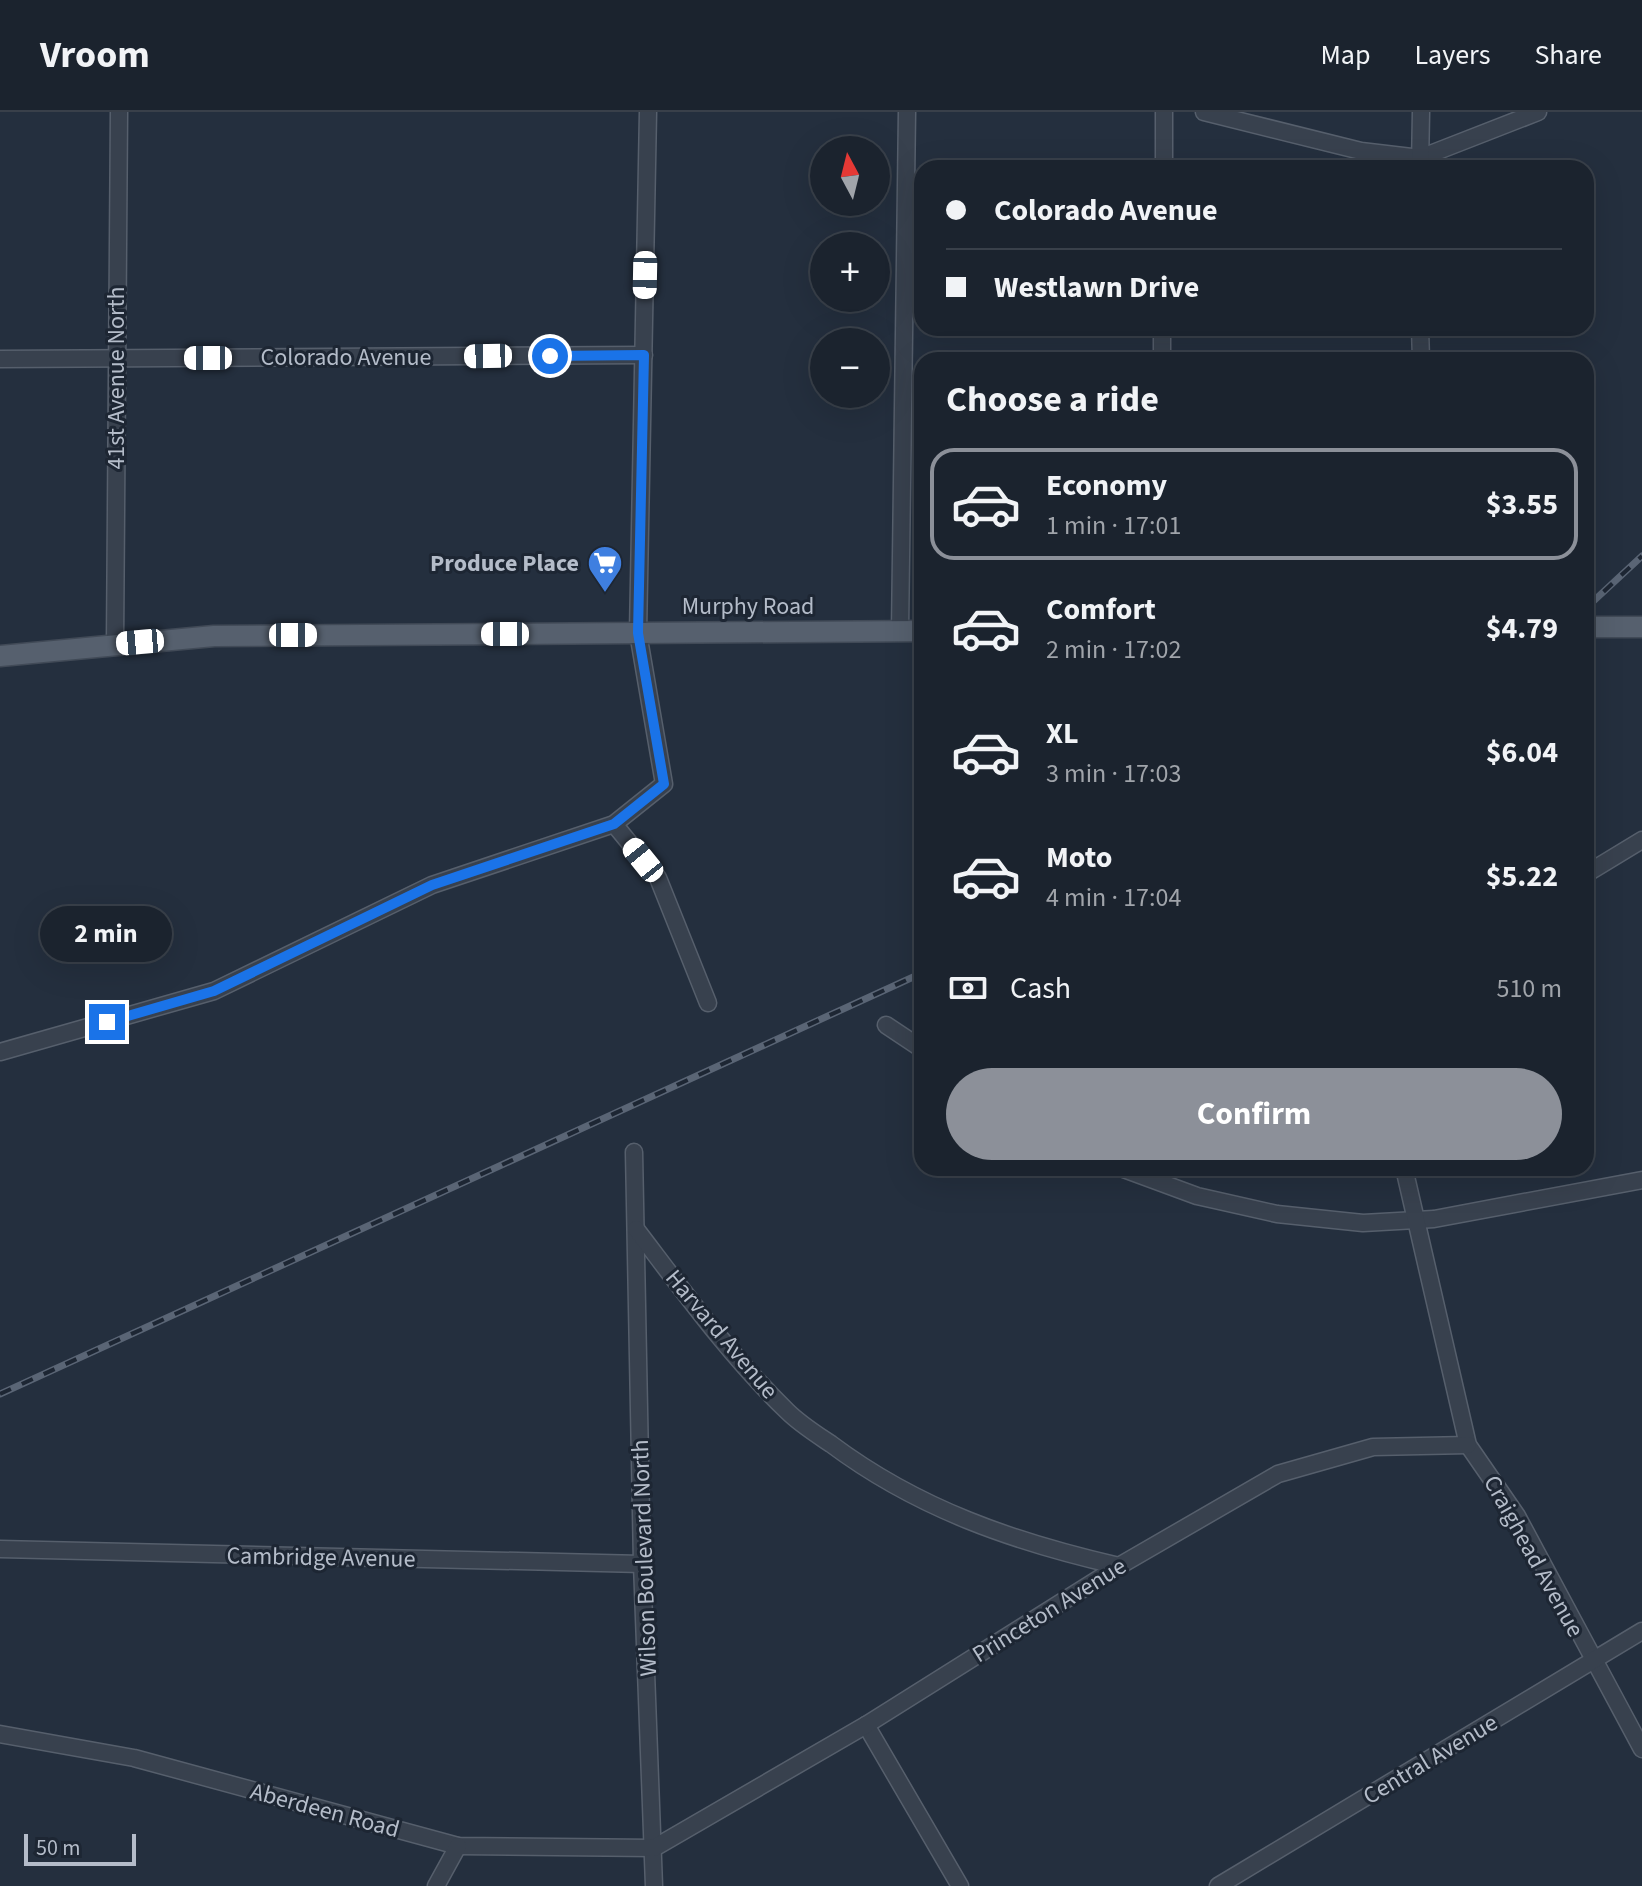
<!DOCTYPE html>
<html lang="en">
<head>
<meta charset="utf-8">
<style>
	body { margin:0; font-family:"Source Sans 3",sans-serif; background:#242b36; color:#f1f3f6; height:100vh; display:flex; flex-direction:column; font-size:30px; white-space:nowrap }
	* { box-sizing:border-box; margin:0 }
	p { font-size:26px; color:#a0a4aa }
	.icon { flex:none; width:44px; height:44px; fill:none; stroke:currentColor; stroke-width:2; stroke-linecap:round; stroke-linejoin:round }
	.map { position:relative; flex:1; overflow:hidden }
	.panel { position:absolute; left:914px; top:240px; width:680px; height:824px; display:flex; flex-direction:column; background:#1b232e; border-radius:24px; box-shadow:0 8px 32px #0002,0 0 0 2px #39404a }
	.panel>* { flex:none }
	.hud { position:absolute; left:914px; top:48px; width:680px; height:176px; border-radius:24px; box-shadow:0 8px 32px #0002,0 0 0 2px #39404a; display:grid; align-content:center; height:176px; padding:0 32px; background:#1b232e }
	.needle { width:52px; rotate:353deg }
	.tools { position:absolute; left:810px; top:24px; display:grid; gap:16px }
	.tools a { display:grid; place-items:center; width:80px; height:80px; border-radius:50%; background:#1b232e; box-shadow:0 8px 32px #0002,0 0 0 2px #39404a; font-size:40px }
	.scale { position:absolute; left:24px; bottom:20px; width:112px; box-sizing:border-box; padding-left:8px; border:4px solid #b4bcc9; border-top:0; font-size:22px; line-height:28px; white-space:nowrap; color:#b4bcc9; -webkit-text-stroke:6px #1d2633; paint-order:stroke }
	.end { position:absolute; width:36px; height:36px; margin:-18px; border:10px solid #1a73e8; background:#fff; box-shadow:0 0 0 4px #fff }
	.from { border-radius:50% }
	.bubble { position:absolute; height:56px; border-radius:28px; background:#1b232e; box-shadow:0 8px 32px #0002,0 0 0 2px #39404a; font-size:26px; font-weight:700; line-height:56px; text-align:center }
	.car { position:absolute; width:24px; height:48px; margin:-24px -12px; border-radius:10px; box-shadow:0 0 6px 2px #0007; background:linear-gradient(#fff 24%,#345 0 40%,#fff 0 76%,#345 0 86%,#fff 0) }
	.hud b { display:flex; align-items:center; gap:28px; height:76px; font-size:30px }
	.hud b+b { border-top:2px solid #39404a }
	.hud i { width:20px; height:20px; background:#f1f3f6 }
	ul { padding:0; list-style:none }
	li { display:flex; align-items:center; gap:24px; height:112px; margin:0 16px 12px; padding:0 16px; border:4px solid transparent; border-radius:24px }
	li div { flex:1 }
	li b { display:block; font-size:30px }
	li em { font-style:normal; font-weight:700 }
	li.active { border-color:#8c9099 }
	li>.icon { width:72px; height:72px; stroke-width:1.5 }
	h2 { padding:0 32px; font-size:36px; line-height:96px }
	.pay { display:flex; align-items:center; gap:20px; height:88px; padding:0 32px; font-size:30px }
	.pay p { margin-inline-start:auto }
	.action { display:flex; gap:16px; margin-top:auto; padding:16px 32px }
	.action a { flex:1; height:92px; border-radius:48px; background:#8c9099; color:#fff; font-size:32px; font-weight:700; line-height:92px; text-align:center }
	header { display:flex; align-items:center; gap:48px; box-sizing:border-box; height:112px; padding:0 40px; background:#1b232e; border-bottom:2px solid #39404a }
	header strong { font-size:38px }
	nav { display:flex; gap:44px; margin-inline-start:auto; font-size:28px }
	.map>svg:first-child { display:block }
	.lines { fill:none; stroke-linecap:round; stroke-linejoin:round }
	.minor-casing { stroke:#565f6c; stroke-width:19 }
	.major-casing { stroke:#414a57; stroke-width:23 }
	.minor { stroke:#38414e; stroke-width:16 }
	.major { stroke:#56606e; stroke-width:20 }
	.rail-casing { stroke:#5a6575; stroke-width:7 }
	.rail { stroke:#1d2633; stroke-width:4; stroke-dasharray:12; stroke-linecap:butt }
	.route { stroke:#1a73e8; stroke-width:10 }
	.labels { text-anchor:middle; stroke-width:6; stroke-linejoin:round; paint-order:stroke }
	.street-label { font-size:24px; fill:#b4bcc9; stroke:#1d2633 }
	.poi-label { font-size:24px; font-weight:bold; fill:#b4bcc9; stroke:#1d2633; text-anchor:end }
</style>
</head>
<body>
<header>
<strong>Vroom</strong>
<nav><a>Map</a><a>Layers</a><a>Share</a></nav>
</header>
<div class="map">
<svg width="1642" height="1774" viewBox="0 0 1642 1774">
	<rect width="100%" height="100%" fill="#242f3e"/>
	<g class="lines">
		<defs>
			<g id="minor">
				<polyline points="1204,0 1361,39 1420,46 1538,0"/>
				<polyline points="1420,54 1421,0"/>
				<polyline points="1164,56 1164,0"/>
				<polyline points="1420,216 1421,248"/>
				<polyline points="0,247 644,243"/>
				<polyline points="1162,248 1162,216"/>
				<polyline points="900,519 907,0"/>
				<polyline points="115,532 119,0"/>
				<polyline points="614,712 658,766 708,891"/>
				<polyline points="1586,762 1642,728"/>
				<polyline points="886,913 922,937"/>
				<polyline points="0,940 214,879 432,773 614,712 664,672 638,521 648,0"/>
				<polyline points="634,1040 642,1452 654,1774"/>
				<polyline points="1121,1056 1197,1084 1277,1102 1363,1111 1434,1107 1642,1068"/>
				<polyline points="1404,1056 1468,1333 1517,1404 1642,1637"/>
				<path d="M636,1117C684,1180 730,1244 787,1299C800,1312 816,1322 831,1332C918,1397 1014,1430 1119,1454"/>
				<polyline points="0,1437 642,1452"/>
				<polyline points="866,1613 960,1774"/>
				<polyline points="0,1622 134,1646 458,1734 654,1736 866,1613 1119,1454 1278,1362 1373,1335 1468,1333"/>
				<polyline points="436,1774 458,1734"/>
				<polyline points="1218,1774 1642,1519"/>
			</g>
			<g id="major">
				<polyline points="1586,515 1642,515"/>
				<polyline points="0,544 214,524 922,519"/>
			</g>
		</defs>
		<use href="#minor" class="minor-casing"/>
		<use href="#major" class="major-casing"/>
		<use href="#minor" class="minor"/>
		<use href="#major" class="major"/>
		<defs>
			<g id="rail">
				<polyline points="1586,496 1642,444"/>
				<polyline points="0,1282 922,861"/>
			</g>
		</defs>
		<use href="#rail" class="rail-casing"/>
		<use href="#rail" class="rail"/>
	</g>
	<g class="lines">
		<polyline class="route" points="107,910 214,879 432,773 614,712 664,672 638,521 644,243 550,244"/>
	</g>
	<defs>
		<symbol id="supermarket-pin" viewBox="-11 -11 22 30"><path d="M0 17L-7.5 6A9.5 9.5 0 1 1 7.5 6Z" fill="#3f7fe0" stroke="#1d2633"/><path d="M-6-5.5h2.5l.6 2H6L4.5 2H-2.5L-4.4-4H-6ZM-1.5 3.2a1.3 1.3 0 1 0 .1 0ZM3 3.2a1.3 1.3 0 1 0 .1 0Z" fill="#fff"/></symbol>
	</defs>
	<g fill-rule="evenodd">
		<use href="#supermarket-pin" x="585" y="431" width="40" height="54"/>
	</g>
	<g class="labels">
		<g class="street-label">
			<text x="346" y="253">Colorado Avenue</text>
			<text transform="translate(116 266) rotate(-90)" y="8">41st Avenue North</text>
			<text x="748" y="502">Murphy Road</text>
			<text transform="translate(722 1222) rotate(50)" y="8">Harvard Avenue</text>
			<text transform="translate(1534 1444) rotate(61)" y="8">Craighead Avenue</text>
			<text transform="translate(321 1445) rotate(1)" y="8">Cambridge Avenue</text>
			<text transform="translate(644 1446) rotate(-92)" y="8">Wilson Boulevard North</text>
			<text transform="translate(1049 1498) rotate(-32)" y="8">Princeton Avenue</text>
			<text transform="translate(1430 1647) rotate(-31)" y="8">Central Avenue</text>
			<text transform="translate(325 1698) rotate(15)" y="8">Aberdeen Road</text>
		</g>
		<g class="poi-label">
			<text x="579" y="459">Produce Place</text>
		</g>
	</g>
</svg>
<div class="tools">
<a><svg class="needle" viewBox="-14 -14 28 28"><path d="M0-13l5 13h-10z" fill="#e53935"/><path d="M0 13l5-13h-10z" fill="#a0a4aa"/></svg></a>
<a>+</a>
<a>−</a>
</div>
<div class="scale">50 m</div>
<i class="end from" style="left:550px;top:244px"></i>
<i class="end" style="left:107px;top:910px"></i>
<div class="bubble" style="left:40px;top:794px;width:132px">2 min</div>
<i class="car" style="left:645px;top:163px;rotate:181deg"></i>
<i class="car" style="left:488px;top:244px;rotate:269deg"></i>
<i class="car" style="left:208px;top:246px;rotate:270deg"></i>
<i class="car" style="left:505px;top:522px;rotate:270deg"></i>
<i class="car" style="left:293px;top:523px;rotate:90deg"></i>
<i class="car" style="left:140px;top:530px;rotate:265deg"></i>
<i class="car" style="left:643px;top:748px;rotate:321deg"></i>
<div class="hud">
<b><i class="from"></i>Colorado Avenue</b>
<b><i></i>Westlawn Drive</b>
</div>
<section class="panel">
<h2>Choose a ride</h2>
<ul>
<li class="active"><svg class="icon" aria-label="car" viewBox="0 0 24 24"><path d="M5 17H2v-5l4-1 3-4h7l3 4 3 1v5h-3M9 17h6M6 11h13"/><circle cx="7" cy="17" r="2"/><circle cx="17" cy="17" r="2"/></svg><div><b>Economy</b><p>1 min · 17:01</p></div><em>$3.55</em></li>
<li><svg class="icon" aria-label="car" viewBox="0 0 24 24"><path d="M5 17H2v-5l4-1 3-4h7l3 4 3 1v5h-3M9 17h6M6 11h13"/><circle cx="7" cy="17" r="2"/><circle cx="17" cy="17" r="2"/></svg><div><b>Comfort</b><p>2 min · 17:02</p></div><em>$4.79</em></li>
<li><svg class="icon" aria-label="car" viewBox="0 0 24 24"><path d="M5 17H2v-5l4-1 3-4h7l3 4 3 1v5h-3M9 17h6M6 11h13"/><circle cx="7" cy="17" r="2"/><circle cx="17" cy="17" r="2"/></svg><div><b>XL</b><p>3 min · 17:03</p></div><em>$6.04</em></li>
<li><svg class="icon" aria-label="car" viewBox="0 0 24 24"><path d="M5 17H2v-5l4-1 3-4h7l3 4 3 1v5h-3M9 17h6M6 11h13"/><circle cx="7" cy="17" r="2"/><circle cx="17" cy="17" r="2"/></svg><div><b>Moto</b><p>4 min · 17:04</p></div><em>$5.22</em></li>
</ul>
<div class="pay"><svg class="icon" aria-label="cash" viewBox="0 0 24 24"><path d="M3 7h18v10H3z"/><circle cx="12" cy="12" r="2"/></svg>Cash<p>510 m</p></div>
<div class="action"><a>Confirm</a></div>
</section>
</div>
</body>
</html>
